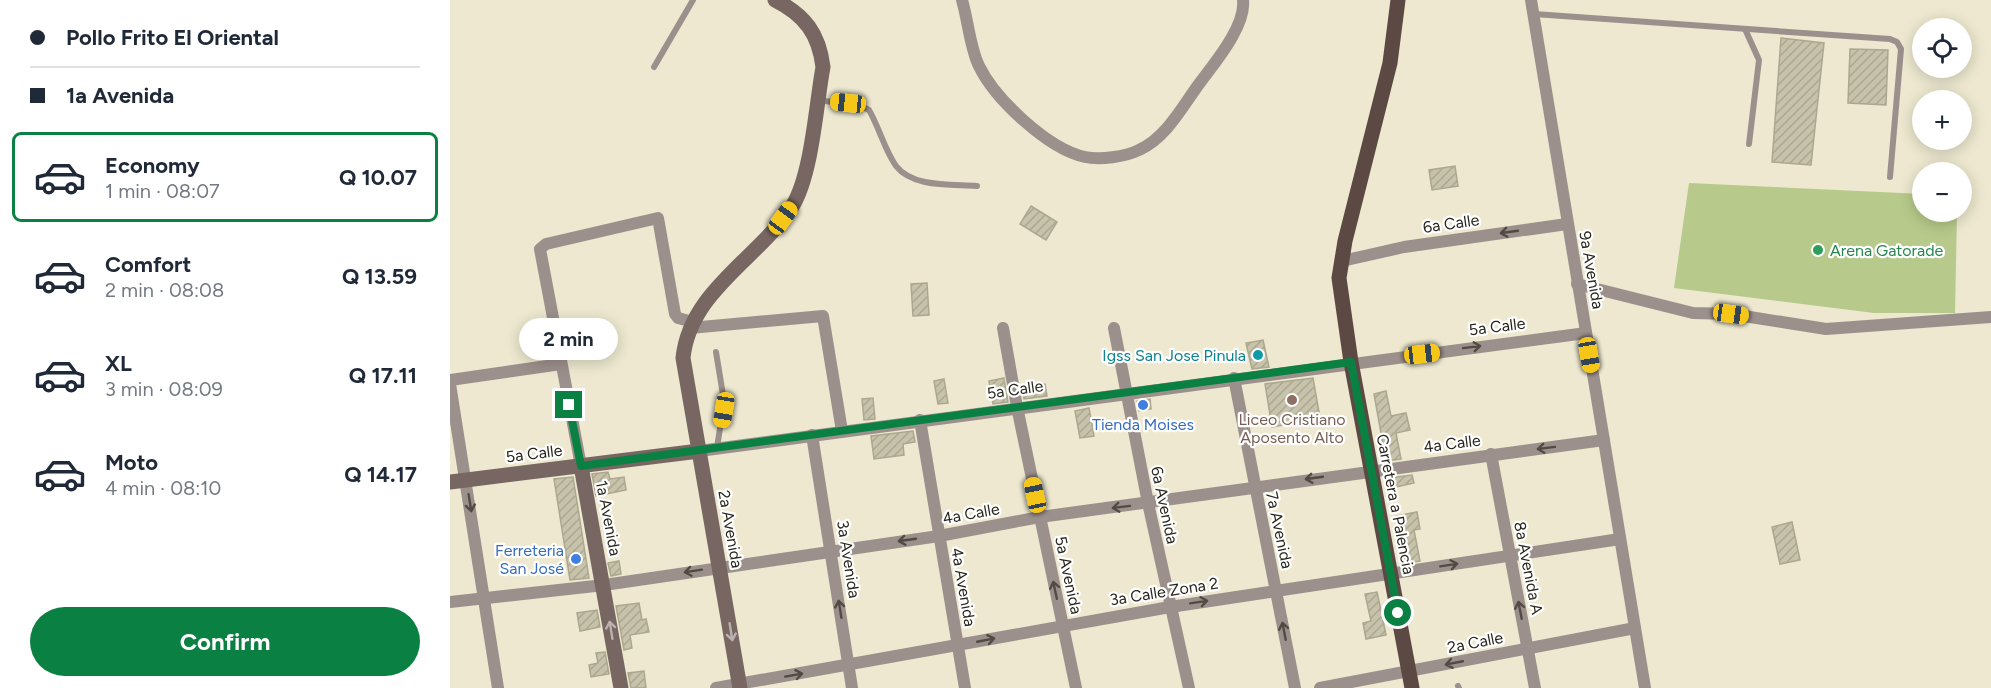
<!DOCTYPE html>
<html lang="en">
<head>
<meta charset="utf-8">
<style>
	body { margin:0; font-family:Figtree,sans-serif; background:#f2f2f3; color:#1f2937; height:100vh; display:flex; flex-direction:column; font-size:22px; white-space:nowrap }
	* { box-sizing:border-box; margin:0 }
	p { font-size:20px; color:#747a83 }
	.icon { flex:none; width:33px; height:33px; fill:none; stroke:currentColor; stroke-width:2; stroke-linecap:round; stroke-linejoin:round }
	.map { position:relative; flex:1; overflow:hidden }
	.sheet { display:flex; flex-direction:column; background:#fff; width:450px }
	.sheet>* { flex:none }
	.guide { display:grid; align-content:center; height:132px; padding:0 30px; background:#fff }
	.tools { position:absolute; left:1462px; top:18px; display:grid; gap:12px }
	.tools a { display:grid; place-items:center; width:60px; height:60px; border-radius:50%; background:#fff; box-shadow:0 3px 15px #0003; font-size:30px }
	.end { position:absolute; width:27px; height:27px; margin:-14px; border:8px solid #0b8043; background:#fff; box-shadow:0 0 0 3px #fff }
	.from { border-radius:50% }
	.bubble { position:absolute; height:42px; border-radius:21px; background:#fff; box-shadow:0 3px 15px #0003; font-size:20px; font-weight:700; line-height:42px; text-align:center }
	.car { position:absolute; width:18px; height:36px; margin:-18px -9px; border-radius:8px; box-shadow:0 0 4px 2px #0007; background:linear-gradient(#f5c518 24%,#345 0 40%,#f5c518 0 76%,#345 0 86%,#f5c518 0) }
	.guide b { display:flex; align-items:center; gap:21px; height:57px; font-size:22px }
	.guide b+b { border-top:2px solid #e0e1e3 }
	.guide i { width:15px; height:15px; background:#1f2937 }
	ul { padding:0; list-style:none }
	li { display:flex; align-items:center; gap:18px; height:90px; margin:0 12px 9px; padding:0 18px; border:3px solid transparent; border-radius:9px }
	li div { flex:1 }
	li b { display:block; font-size:22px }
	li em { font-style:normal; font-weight:700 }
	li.on { border-color:#0b8043 }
	li>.icon { width:54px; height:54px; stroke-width:1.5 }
	.primary-button { display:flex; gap:12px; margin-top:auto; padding:12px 30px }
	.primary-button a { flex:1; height:69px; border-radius:36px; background:#0b8043; color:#fff; font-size:24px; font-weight:700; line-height:69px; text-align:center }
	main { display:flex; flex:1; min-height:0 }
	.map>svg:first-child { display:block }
	.pitch { fill:#b7ca8b }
	.building { fill:url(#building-hatch); stroke:#aca78f; stroke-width:1.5 }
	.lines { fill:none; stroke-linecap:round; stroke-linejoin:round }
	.lane { stroke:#9c908c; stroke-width:6 }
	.street { stroke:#9c908c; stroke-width:12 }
	.secondary { stroke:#776661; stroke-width:15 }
	.primary { stroke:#5d4943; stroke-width:15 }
	.oneway { stroke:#514b43 }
	.oneway2 { stroke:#bbb2b0 }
	.route { stroke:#0b8043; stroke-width:8 }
	.leisure-dot { fill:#2e9e5b; stroke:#fff; stroke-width:2 }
	.culture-dot { fill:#0f9aa8; stroke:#fff; stroke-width:2 }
	.education-dot { fill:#8d6e63; stroke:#fff; stroke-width:2 }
	.shop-dot { fill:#3f7fe0; stroke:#fff; stroke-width:2 }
	.labels { text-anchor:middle; stroke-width:4.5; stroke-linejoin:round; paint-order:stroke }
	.street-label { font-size:16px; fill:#28261c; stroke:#fff }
	.leisure-label { font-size:16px; fill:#27864d; stroke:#fff; text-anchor:start }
	.culture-label { font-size:16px; fill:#0d838f; stroke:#fff; text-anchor:end }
	.education-label { font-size:16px; fill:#785e54; stroke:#fff }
	.shop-label { font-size:16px; fill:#366cbe; stroke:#fff }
</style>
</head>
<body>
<main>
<section class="sheet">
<div class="guide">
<b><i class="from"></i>Pollo Frito El Oriental</b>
<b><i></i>1a Avenida</b>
</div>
<ul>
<li class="on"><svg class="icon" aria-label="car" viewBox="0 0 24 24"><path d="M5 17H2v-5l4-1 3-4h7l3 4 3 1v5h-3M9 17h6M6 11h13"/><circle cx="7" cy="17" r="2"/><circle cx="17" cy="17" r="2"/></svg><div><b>Economy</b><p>1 min · 08:07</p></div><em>Q 10.07</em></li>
<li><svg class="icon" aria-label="car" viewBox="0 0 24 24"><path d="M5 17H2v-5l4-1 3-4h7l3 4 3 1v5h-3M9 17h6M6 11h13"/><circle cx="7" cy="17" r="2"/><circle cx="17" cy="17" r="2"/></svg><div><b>Comfort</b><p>2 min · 08:08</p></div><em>Q 13.59</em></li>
<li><svg class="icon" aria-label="car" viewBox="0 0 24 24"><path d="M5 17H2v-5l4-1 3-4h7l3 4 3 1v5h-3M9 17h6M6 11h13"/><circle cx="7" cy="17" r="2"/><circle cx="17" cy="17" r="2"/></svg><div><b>XL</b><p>3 min · 08:09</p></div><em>Q 17.11</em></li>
<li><svg class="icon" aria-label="car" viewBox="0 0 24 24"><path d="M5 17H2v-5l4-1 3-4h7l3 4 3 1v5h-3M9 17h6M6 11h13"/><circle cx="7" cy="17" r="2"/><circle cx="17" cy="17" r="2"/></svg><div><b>Moto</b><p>4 min · 08:10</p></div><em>Q 14.17</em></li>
</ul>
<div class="primary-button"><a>Confirm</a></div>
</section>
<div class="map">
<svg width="1541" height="688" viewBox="0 0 1541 688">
	<defs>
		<pattern id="building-hatch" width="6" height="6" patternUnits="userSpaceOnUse" patternTransform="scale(1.5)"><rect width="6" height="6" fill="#c7c3aa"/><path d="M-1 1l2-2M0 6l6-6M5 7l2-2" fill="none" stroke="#aba792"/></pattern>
	</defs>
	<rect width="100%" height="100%" fill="#ede8cf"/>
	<polygon class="pitch" points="1239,183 1473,194 1473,212 1507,212 1505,313 1424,313 1224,288"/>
	<g class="building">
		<polygon points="1331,38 1374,43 1361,165 1322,162"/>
		<polygon points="1400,49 1438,50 1436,105 1398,103"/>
		<polygon points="1005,166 1008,186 982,190 979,170"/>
		<polygon points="581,206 607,222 596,240 570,224"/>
		<polygon points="477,283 479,315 463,316 461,284"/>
		<polygon points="813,340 819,367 802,369 796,343"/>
		<polygon points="554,378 558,402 543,404 539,381"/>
		<polygon points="863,378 870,418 822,427 815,384"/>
		<polygon points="494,379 498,403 488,404 484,381"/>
		<polygon points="595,384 597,396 574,399 572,388"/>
		<polygon points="936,391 941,416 956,413 960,430 946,433 951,459 936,461 924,394"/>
		<polygon points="423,398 425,419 414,420 412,399"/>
		<polygon points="700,399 701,409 689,411 687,401"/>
		<polygon points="639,408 644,436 630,438 625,411"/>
		<polygon points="463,431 465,442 453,444 454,455 424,459 421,436"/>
		<polygon points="158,472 160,479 174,477 176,490 146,496 142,474"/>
		<polygon points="962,475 964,483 941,488 939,478"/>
		<polygon points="123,477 139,578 120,580 104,479"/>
		<polygon points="967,512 970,529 964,530 970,561 956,563 946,516"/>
		<polygon points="1342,522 1350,560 1330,564 1322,527"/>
		<polygon points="169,561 171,574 161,576 158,563"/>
		<polygon points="927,592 936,635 916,639 913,623 921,621 915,594"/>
		<polygon points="189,603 192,620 196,619 199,632 180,635 182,648 174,650 166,606"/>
		<polygon points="147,610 150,627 130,631 127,613"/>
		<polygon points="155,652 159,674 141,677 139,665 148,663 146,653"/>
		<polygon points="194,671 196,688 181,688 178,673"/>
	</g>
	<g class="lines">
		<g class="lane">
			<polyline points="1084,14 1440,39 1447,42 1451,49 1440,177"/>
			<polyline points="1295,29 1309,60 1299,144"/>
			<polyline points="204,67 243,0"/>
			<path d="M368,100L411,106L419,110C429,127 435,151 446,166C463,188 502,184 527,186"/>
			<polyline points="266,352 274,401 267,448"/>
			<polyline points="1008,686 1009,688"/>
		</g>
		<g class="street">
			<path d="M512,0C518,20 520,48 529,66C545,99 598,149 635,157C650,160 675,157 689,150C718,137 734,103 752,80C767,60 796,25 793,0"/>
			<polyline points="1081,0 1195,688"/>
			<polyline points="892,261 954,247 1117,224"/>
			<polyline points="1127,284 1243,313 1281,314 1376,329 1541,317"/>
			<polyline points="240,328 373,316 392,431"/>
			<polyline points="553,328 567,407 626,688"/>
			<polyline points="664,328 698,503 739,688"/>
			<polyline points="784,378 845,688"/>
			<polyline points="0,380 111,364"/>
			<polyline points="0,384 48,688"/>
			<polyline points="470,420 515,688"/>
			<polyline points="362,435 402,688"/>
			<polyline points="249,451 1136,333"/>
			<polyline points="1041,454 1085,688"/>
			<polyline points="131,466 90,249 96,244 208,218 225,314 228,318 243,322"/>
			<polyline points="0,602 154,585 489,536 590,517 1154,440"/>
			<polyline points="266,688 720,607 1170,539"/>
			<polyline points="870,688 1185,628"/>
		</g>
		<g class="secondary">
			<polyline points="131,466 171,688"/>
			<polyline points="0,482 249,451"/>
			<path d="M290,688L233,358C240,290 310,258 343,205C362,173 366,105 373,67C369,34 355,15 325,0"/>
		</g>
		<polyline class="primary" points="948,0 940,63 895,241 889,278 901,362 962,688"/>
	</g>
	<defs><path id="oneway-shaft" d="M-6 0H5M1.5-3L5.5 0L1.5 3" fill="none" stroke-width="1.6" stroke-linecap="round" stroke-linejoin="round" transform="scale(1.5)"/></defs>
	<g class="oneway">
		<use href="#oneway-shaft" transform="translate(1059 232) rotate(172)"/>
		<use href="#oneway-shaft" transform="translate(1022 347) rotate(-7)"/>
		<use href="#oneway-shaft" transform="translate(1096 448) rotate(173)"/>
		<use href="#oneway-shaft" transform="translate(864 478) rotate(172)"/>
		<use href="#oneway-shaft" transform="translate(20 503) rotate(81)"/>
		<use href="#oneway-shaft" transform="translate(671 507) rotate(173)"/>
		<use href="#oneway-shaft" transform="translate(457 540) rotate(172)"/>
		<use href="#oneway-shaft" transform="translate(999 565) rotate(-9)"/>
		<use href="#oneway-shaft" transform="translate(243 571) rotate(171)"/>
		<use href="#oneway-shaft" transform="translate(605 590) rotate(-102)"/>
		<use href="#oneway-shaft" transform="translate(749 602) rotate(-9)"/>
		<use href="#oneway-shaft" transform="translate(390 609) rotate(-99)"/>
		<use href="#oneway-shaft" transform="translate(1070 610) rotate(-101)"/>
		<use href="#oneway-shaft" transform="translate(834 631) rotate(-101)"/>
		<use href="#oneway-shaft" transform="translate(536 640) rotate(-11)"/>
		<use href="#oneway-shaft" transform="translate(1004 663) rotate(169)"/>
		<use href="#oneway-shaft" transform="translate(344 675) rotate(-10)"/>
	</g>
	<g class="oneway2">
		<use href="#oneway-shaft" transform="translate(161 630) rotate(-99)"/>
		<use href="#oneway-shaft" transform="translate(281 632) rotate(81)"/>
	</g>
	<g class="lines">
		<polyline class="route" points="119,405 131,466 901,362 948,613"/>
	</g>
	<circle class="leisure-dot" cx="1368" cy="250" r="6"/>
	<circle class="culture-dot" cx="808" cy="355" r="6"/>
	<circle class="education-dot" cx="842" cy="400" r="6"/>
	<g class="shop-dot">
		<circle cx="693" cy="405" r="6"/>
		<circle cx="126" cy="559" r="6"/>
	</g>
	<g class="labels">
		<g class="street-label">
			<text transform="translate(1001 223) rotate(-8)" y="6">6a Calle</text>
			<text transform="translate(1142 270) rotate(80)" y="6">9a Avenida</text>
			<text transform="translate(1047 326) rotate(-7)" y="6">5a Calle</text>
			<text transform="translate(565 389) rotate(-8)" y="6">5a Calle</text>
			<text transform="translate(1002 443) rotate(-7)" y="6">4a Calle</text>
			<text transform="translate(84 453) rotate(-7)" y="6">5a Calle</text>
			<text transform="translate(946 504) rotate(79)" y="6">Carretera a Palencia</text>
			<text transform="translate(715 505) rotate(78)" y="6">6a Avenida</text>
			<text transform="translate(521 513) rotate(-10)" y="6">4a Calle</text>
			<text transform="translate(159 518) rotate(79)" y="6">1a Avenida</text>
			<text transform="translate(281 529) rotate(80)" y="6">2a Avenida</text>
			<text transform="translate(830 530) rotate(78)" y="6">7a Avenida</text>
			<text transform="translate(399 559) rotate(81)" y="6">3a Avenida</text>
			<text transform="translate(1079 568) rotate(79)" y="6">8a Avenida A</text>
			<text transform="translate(619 575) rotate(78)" y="6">5a Avenida</text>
			<text transform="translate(514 587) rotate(80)" y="6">4a Avenida</text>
			<text transform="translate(714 591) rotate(-9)" y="6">3a Calle Zona 2</text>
			<text transform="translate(1025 642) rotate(-11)" y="6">2a Calle</text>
		</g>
		<g class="leisure-label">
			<text x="1380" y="256">Arena Gatorade</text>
		</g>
		<g class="culture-label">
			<text x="796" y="361">Igss San Jose Pinula</text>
		</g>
		<g class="education-label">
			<text x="842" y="425">Liceo Cristiano<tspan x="842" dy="18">Aposento Alto</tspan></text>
		</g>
		<g class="shop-label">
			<text x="693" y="430">Tienda Moises</text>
			<text x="114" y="556" text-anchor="end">Ferreteria<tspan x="114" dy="18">San José</tspan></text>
		</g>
	</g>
</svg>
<div class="tools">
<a><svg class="icon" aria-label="locate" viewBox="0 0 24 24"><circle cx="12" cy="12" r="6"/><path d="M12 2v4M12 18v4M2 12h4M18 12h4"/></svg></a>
<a>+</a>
<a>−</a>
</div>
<i class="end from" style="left:948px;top:613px"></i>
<i class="end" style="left:119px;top:405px"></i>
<div class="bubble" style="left:69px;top:318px;width:99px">2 min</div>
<i class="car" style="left:398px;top:103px;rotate:276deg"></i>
<i class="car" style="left:333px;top:218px;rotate:36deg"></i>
<i class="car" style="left:1281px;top:314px;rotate:98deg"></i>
<i class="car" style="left:972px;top:354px;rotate:83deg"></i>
<i class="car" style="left:1139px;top:355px;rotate:170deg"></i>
<i class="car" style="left:274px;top:410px;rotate:189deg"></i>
<i class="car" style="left:585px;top:495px;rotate:348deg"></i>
</div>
</main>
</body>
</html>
